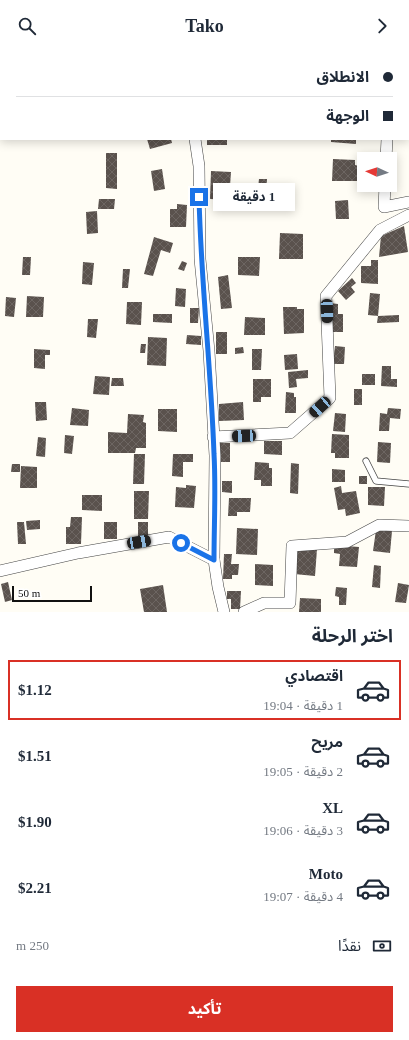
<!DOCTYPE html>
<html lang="ar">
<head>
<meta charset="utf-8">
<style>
	body { margin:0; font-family:"Times New Roman","Noto Sans Arabic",serif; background:#f2f2f3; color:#1f2937; direction:rtl; height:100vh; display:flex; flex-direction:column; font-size:15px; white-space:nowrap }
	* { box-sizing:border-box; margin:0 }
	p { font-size:13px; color:#747a83 }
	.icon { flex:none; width:22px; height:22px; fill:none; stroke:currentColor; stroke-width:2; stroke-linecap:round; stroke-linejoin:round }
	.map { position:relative; height:560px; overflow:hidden; direction:ltr }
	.sheet { display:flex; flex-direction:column; background:#fff; flex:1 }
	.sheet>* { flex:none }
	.top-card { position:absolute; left:0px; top:0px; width:409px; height:88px; box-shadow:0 2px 10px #0003; direction:rtl; display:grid; align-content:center; height:88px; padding:0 16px; background:#fff }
	.needle { width:26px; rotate:273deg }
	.buttons { position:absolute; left:357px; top:100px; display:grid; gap:8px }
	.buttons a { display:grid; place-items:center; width:40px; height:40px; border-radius:0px; background:#fff; box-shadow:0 2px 10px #0003; font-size:20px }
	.scale { position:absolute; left:12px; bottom:10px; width:80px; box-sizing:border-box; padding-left:4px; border:2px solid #111; border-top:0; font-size:11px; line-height:14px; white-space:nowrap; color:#111; -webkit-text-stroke:3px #fff; paint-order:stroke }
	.end { position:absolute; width:18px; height:18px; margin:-9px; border:5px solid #1a73e8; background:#fff; box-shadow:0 0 0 2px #fff }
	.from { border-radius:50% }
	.bubble { position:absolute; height:28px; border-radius:0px; background:#fff; box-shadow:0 2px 10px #0003; font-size:13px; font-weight:700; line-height:28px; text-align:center; direction:rtl }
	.car { position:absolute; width:12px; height:24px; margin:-12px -6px; border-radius:5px; box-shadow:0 0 3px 1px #0007; background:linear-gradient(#222 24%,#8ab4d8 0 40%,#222 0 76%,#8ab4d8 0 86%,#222 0) }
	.top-card b { display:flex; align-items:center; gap:14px; height:38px; font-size:15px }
	.top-card b+b { border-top:1px solid #e0e1e3 }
	.top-card i { width:10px; height:10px; background:#1f2937 }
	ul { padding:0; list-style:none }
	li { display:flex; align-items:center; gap:12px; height:60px; margin:0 8px 6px; padding:0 8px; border:2px solid transparent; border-radius:0px }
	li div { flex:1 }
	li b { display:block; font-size:15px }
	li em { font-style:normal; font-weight:700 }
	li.current { border-color:#d93025 }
	li>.icon { width:36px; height:36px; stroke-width:1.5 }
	h2 { padding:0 16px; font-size:18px; line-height:48px }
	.pay { display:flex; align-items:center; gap:10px; height:44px; padding:0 16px; font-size:15px }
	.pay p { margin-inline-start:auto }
	.primary-button { display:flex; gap:8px; margin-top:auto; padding:8px 16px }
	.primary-button a { flex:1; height:46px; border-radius:0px; background:#d93025; color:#fff; font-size:16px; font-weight:700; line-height:46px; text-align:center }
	header { display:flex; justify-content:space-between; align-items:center; height:52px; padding:0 16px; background:#fff; font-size:18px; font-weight:700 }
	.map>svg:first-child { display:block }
	.building { fill:url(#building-cross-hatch) }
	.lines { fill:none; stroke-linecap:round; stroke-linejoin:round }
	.lane-casing { stroke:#444; stroke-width:7 }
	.street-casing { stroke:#444; stroke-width:12 }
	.lane { stroke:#fff; stroke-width:5.5 }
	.street { stroke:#fff; stroke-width:11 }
	.route { stroke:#1a73e8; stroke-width:5 }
</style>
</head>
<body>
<header><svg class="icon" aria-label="forward" viewBox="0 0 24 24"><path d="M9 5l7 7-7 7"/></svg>Tako<svg class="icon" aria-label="search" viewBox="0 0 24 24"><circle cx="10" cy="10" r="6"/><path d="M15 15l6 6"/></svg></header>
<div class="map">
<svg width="409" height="560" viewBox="0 0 409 560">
	<defs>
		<pattern id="building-cross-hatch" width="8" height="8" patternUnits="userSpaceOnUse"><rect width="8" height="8" fill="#5a524d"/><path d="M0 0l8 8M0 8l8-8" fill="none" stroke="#6d6662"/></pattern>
	</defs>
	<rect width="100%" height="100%" fill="#fffdf5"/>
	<g class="building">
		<polygon points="147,87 171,87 172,91 150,97"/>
		<rect x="207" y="87" width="20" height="6"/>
		<polygon points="331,87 356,87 356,92 331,90"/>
		<polygon points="106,101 117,101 117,137 106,136"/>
		<polygon points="333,107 355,108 355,113 359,114 359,129 332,129"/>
		<polygon points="162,117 165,137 154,139 151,119"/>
		<polygon points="211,119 231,120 229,148 210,147"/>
		<polygon points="259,127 267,127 265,156 251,155 252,144 257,144"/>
		<polygon points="99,147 115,147 114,157 98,157"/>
		<polygon points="348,148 349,167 336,167 335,149"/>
		<polygon points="177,152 187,153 186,175 170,175 170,157 177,157"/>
		<polygon points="97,159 98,181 87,182 86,160"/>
		<polygon points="404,174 408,200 379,205 381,184"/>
		<polygon points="280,181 303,182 303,207 279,207"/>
		<polygon points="154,185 173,191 170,201 161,198 153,224 144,222"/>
		<polygon points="23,205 31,205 30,223 22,223"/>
		<polygon points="238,205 260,205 259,224 238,223"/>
		<polygon points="371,208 378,208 378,232 361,231 361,214 371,214"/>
		<polygon points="182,209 187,211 184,219 178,217"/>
		<polygon points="83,210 94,211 92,233 82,232"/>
		<polygon points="123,217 130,217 128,236 122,236"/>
		<polygon points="228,223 232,256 221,257 218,225"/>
		<polygon points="352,226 356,231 351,235 355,240 346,248 338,239"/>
		<polygon points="176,236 186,237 185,255 175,254"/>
		<polygon points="370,241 380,242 378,264 368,263"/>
		<polygon points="27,244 44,245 43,265 26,265"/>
		<polygon points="6,245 16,246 14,265 5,264"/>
		<polygon points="127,250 142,250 141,273 126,272"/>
		<polygon points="330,251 338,252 338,262 343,262 343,280 330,280"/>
		<polygon points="283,255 297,255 297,257 304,257 304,281 284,282"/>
		<polygon points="190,256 199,256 198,271 190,271"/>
		<polygon points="153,262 172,262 172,271 153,270"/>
		<polygon points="399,263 399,270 377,271 378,264"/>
		<polygon points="245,265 265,266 265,283 244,283"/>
		<polygon points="88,267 98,267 96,286 87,285"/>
		<rect x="216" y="280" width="11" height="22"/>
		<polygon points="187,283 201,284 201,293 186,292"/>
		<polygon points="148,285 167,286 166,314 147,313"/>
		<polygon points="141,292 146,292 145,301 140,301"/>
		<polygon points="335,294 345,295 344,312 333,312"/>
		<polygon points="243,295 244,301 235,302 235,296"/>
		<polygon points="34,297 50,298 50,303 45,303 45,317 34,316"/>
		<polygon points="252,297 262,297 261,318 252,318"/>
		<polygon points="297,302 298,317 285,318 284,303"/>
		<polygon points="382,314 391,314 391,327 397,327 397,335 381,334"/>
		<polygon points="308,318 308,326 296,327 297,335 289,336 288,320"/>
		<rect x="362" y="322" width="13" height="11"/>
		<polygon points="95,324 110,325 109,343 93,342"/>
		<polygon points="112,326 123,326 124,334 111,334"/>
		<polygon points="253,327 271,327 271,345 261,345 261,350 253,350"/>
		<rect x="354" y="337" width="8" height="16"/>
		<polygon points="286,340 294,341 294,345 296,345 296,361 285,361"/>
		<polygon points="35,350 46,350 47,368 36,369"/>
		<polygon points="243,350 244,368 219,369 219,352"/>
		<polygon points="72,356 89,358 88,374 70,373"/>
		<polygon points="388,356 401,357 400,367 390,366 389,379 379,379 380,361 387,362"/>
		<polygon points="158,357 177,357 177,380 158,379"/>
		<polygon points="335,361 346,362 345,380 333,379"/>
		<polygon points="128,362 144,363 143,370 146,371 146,396 136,396 135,401 108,401 108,380 127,381"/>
		<polygon points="332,382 349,383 349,406 335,406 335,401 331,401"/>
		<polygon points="65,383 74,384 72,402 64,401"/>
		<polygon points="38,385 46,386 45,405 36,404"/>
		<polygon points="264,389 282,389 282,403 264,402"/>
		<polygon points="378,390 391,391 390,411 377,410"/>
		<rect x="220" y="391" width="10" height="19"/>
		<polygon points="134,402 145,402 144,432 133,432"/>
		<polygon points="173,402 193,402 193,410 183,410 183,425 172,424"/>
		<polygon points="255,410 269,411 269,416 272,416 272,434 261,434 261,428 254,428"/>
		<polygon points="291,411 299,412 298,442 290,441"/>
		<polygon points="12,412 20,412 20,420 11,420"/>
		<polygon points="21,414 37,415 37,436 20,436"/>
		<polygon points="332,417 345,418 345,430 332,430"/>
		<rect x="359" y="424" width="8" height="8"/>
		<polygon points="222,429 232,429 232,441 222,440"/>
		<polygon points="186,433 196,434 194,456 175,455 176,435 186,436"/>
		<polygon points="341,434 342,441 356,439 360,461 346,464 345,457 338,458 334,436"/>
		<polygon points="368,435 385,435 384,454 368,453"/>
		<polygon points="134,439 149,439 148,467 134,467"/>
		<polygon points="82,443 102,443 102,459 82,458"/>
		<polygon points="229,446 251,446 250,460 237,460 237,464 228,464"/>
		<polygon points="71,465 82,465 81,492 66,492 66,475 70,475"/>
		<polygon points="40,468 40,477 27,478 26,469"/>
		<polygon points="17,470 24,470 26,492 18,492"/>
		<rect x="104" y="470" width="13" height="17"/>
		<rect x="138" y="470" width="10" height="14"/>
		<polygon points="237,476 258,477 257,503 236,502"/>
		<polygon points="376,478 392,479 390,501 373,499"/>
		<polygon points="334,493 359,495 357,515 339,514 340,502 334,501"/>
		<polygon points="296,495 317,497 315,524 294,522"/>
		<polygon points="224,502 232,502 231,512 239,512 238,523 232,523 232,527 223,527"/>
		<polygon points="255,512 273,513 273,534 255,533"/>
		<polygon points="374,513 381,514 380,536 372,535"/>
		<polygon points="8,530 12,548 5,550 1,532"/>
		<polygon points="398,531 409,533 406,551 395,550"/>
		<polygon points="163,533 167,560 144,560 140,537"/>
		<polygon points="336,535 347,536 346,553 339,553 339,545 335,544"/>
		<polygon points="227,539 241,539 240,557 231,557 231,547 227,547"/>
		<polygon points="300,546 321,547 321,560 299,560"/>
	</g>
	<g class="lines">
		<defs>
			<polyline id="lane" points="366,409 376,429 409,432"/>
			<g id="street">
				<polyline points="173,0 173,1"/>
				<polyline points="391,1 391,0"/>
				<polyline points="195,87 199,114 200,207 209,299 215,404 214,508 218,535 224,560"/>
				<polyline points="386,107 387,87"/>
				<polyline points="385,133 384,155 409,150"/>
				<polyline points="213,385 290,381 330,346 326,244 380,178 409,163"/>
				<polyline points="0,519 78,501 169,485 214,508"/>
				<polyline points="244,560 264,551 290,551 292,494 347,490 379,473 409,474"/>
			</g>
		</defs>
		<use href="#lane" class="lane-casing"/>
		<use href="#street" class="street-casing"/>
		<use href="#lane" class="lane"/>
		<use href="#street" class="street"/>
	</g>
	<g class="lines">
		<path class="route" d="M181,491L214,508C214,473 216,437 214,402C211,316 201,231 199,145"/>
	</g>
</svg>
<div class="buttons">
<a><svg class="needle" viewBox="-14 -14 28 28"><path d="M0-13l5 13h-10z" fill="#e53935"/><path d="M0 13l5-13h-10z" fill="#747a83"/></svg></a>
</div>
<div class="scale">50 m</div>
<i class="end from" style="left:181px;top:491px"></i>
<i class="end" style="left:199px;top:145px"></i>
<div class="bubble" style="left:213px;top:131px;width:82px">1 دقيقة</div>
<i class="car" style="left:327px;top:259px;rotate:178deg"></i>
<i class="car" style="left:320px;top:355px;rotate:228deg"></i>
<i class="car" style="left:244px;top:384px;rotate:267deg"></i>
<i class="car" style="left:139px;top:490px;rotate:80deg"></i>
<div class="top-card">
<b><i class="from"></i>الانطلاق</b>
<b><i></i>الوجهة</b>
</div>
</div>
<section class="sheet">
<h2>اختر الرحلة</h2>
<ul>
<li class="current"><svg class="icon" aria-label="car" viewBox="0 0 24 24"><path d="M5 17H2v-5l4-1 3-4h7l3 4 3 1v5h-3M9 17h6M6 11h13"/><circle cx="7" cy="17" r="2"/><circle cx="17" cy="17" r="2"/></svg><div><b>اقتصادي</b><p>1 دقيقة · 19:04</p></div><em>$1.12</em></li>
<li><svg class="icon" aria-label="car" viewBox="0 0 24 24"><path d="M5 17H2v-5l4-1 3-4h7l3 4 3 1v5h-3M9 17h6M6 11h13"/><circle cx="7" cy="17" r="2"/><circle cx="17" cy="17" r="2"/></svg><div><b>مريح</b><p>2 دقيقة · 19:05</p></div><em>$1.51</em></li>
<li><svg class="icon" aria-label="car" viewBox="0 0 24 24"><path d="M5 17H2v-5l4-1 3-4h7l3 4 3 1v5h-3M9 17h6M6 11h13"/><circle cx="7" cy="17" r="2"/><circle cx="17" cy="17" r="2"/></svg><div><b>XL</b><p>3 دقيقة · 19:06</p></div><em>$1.90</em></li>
<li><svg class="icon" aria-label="car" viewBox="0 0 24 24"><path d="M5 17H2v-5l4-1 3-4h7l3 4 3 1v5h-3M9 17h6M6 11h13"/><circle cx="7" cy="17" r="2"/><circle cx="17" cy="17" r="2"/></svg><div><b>Moto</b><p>4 دقيقة · 19:07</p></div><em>$2.21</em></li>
</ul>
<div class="pay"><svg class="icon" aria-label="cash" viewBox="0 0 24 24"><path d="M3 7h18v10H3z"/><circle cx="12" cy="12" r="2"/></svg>نقدًا<p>250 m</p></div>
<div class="primary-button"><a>تأكيد</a></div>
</section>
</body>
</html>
